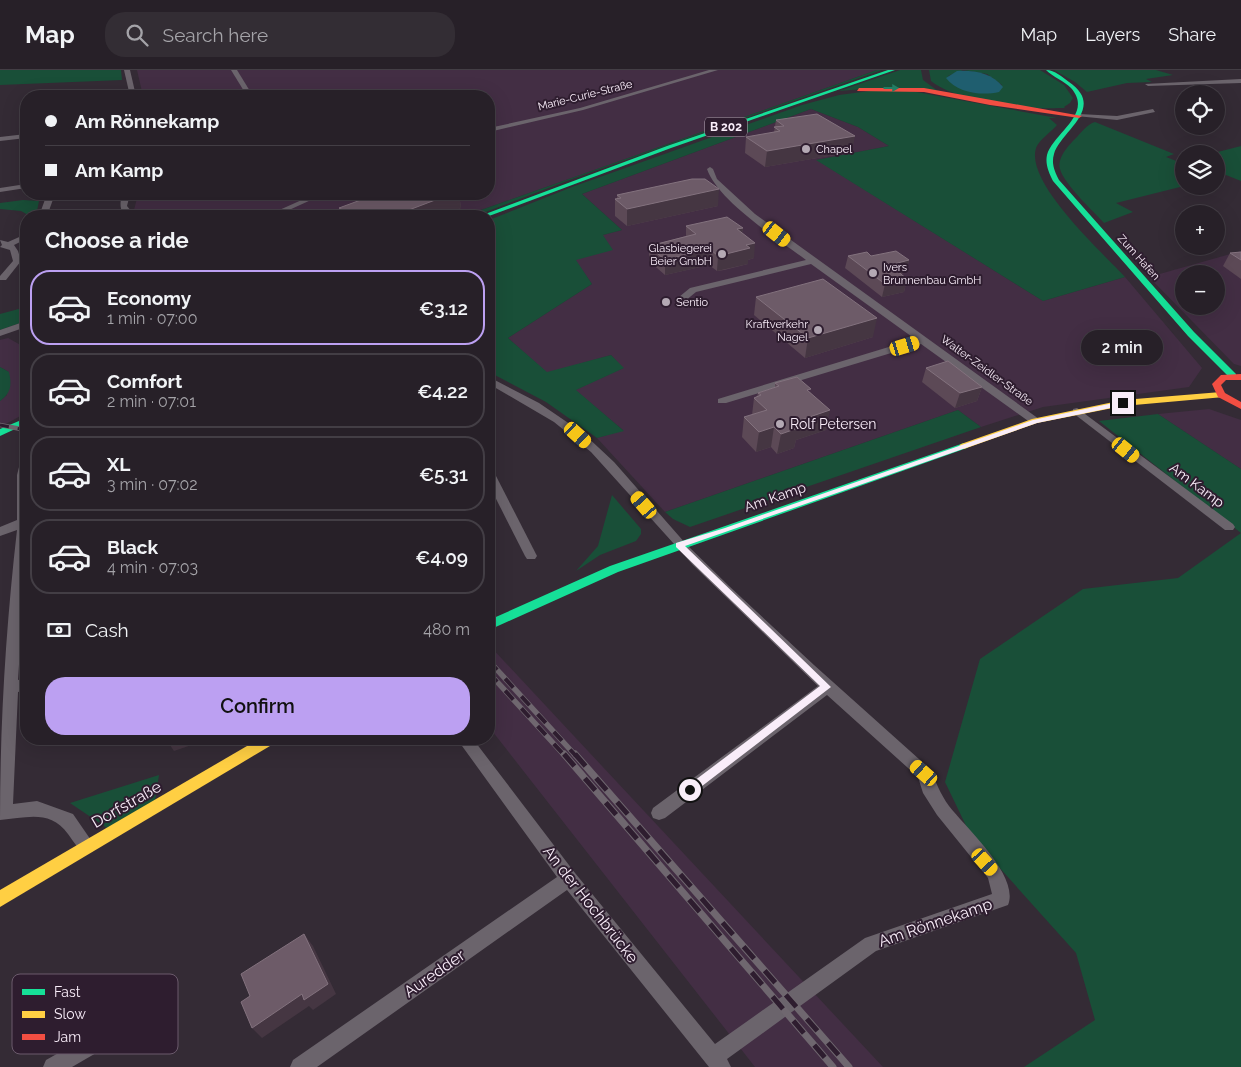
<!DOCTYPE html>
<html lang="en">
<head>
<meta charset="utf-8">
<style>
	body { margin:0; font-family:Raleway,sans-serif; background:#332d34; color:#f1f3f6; height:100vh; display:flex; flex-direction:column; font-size:19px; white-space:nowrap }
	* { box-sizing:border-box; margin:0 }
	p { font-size:16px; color:#a4a3a8 }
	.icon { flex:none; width:28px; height:28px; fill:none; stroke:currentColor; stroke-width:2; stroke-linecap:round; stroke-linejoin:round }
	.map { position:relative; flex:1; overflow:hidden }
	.sheet { position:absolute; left:20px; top:140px; width:475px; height:535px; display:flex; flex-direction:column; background:#272028; border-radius:20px; box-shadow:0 5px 20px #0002,0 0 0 1px #433e45 }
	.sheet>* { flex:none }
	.guide { position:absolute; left:20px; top:20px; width:475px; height:110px; border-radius:20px; box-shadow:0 5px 20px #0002,0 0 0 1px #433e45; display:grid; align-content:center; height:110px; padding:0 25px; background:#272028 }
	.buttons { position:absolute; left:1175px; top:15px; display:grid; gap:10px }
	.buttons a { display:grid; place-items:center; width:50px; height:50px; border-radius:50%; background:#272028; box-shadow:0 5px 20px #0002,0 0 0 1px #433e45; font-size:25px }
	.end { position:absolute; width:22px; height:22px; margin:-11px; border:6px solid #f9edf9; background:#111; box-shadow:0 0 0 2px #111 }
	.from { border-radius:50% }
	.bubble { position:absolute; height:35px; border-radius:18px; background:#272028; box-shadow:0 5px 20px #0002,0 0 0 1px #433e45; font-size:16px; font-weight:600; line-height:35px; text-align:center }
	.car { position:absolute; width:15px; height:30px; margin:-15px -8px; border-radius:6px; box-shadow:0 0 4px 1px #0007; background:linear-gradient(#f5c518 24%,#345 0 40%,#f5c518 0 76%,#345 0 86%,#f5c518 0) }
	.guide b { display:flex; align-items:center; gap:18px; height:48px; font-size:19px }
	.guide b+b { border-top:1px solid #433e45 }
	.guide i { width:12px; height:12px; background:#f1f3f6 }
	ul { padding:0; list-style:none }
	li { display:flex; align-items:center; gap:15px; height:75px; margin:0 10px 8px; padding:0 15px; border:2px solid #433e45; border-radius:20px }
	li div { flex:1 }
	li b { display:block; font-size:19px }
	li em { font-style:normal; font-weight:600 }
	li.selected { border-color:#bca0f2 }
	li>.icon { width:45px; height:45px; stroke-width:1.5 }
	h2 { padding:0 25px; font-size:22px; line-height:60px }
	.pay { display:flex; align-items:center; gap:12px; height:55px; padding:0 25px; font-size:19px }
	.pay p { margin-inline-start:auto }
	.primary-button { display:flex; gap:10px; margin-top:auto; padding:10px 25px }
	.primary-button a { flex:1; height:58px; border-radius:20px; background:#bca0f2; color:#111; font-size:20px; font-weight:600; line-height:58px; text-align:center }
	header { display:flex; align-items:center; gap:30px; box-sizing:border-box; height:70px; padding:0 25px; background:#272028; border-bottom:1px solid #433e45 }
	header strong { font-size:24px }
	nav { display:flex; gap:28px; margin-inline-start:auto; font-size:18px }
	.search { width:350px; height:45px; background:#332d34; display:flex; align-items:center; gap:12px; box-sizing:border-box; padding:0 18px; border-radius:20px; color:#a4a3a8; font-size:19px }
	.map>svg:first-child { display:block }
	.built { fill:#432e44; fill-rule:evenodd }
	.green { fill:#194f38; fill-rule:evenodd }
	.water { fill:#1f5e6f }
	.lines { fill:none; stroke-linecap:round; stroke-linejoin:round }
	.street { fill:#6b646c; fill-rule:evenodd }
	.fast { fill:#16e098; fill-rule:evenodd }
	.slow { fill:#ffcf43; fill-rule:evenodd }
	.jam { fill:#f24e42; fill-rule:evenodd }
	.rail-far2-casing { stroke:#6f676f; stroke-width:4.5 }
	.rail-far1-casing { stroke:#6f676f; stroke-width:5.5 }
	.rail-casing { stroke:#6f676f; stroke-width:7 }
	.rail-far2 { stroke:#2e1d2f; stroke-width:3; stroke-dasharray:9; stroke-linecap:butt }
	.rail-far1 { stroke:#2e1d2f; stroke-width:4; stroke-dasharray:12; stroke-linecap:butt }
	.rail { stroke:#2e1d2f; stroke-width:5; stroke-dasharray:16; stroke-linecap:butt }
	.wall { fill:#5c4956 }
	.shaded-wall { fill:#453642 }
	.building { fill:#6d5b68; stroke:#83727e }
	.oneway { fill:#227e64 }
	.route { fill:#f9edf9 }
	.poi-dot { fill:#b4a9b4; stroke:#2e1d2f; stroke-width:2 }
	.labels { text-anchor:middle; stroke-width:4; stroke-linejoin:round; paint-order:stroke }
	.far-street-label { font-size:11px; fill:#f9edf9; stroke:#2e1d2f }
	.far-poi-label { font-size:11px; fill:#f9edf9; stroke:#2e1d2f; text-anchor:start }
	.shield { fill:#2e1d2f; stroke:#bcafbc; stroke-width:1 }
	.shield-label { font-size:12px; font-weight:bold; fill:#f9edf9 }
	.poi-label { font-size:14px; fill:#f9edf9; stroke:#2e1d2f; text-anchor:start }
	.street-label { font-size:14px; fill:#f9edf9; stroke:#2e1d2f }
	.near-street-label { font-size:16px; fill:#f9edf9; stroke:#2e1d2f }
	.key { fill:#2e1d2f; stroke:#6b5b6c; stroke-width:1 }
	.key-label { font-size:14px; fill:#f9edf9 }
</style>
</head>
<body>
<header>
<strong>Map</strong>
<div class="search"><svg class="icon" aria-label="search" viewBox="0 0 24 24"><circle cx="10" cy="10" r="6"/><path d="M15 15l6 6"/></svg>Search here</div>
<nav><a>Map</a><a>Layers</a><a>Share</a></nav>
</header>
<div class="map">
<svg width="1241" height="997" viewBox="0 0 1241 997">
	<rect width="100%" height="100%" fill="#342b35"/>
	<g class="built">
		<polygon points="137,0 877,0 464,146 156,146 134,140 138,124 489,124 489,26 143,26"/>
		<polygon points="811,39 858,57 889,76 817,90 1043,231 1125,207 1202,298 1189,317 1043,337 981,357 958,340 665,442 597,368 623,360 575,320 623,298 611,285 547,303 508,268 592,214 575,190 603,165 622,160 582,124"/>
		<path d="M1241,181V296L1234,294L1149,207ZM1184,204H1216V236H1184Z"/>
		<polygon points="8,268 26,278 26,318 21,320 26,324 26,343 0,357 0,331 7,325 9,302 0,297 0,270"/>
		<polygon points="1209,339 1241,350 1241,399 1158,344"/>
		<polygon points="489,575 883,997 755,997 489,657"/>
	</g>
	<g class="green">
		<polygon points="0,0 121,0 122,10 0,15"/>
		<polygon points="877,0 882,0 572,109 475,146 464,146"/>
		<polygon points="900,0 921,0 923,10 938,21 864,19 839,21"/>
		<path d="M929,0H1040L1064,15L1073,28L1070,33L1064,37L1065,38H1059C1028,40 955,31 931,11ZM963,0L987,4L1002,15C977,29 968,24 948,6Z"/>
		<polygon points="1054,0 1156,0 1173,5 1146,9 1152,12 1127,13 1087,22 1075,12"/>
		<path d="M877,20L911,21L1057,48H1049L1057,55C1051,62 1039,70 1036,78C1025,113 1102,182 1125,207L1043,231L816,90L889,76L858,57L811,39L582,124L622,160L603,165L613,180L576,190L592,214L508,268L547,302L611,285L624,298L576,320L624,361L597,368L546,332L489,302V150L572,117L802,35L839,25Z"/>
		<path d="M1095,52L1174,84L1166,87L1184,94V116L1116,133L1133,142L1104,153C1093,141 1064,114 1060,99C1057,88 1068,76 1075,69C1081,63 1087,54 1095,52Z"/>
		<polygon points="1241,76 1241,111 1216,101 1216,84 1210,84"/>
		<polygon points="23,130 39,131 36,146 30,146 21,141 0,139 0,133"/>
		<polygon points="26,237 26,251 0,260 0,244"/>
		<path d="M0,297L9,302C12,315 11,323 0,331Z"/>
		<polygon points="958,340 981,357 690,457 673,449 665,442"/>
		<polygon points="1158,344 1241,399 1241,997 1024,997 1095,950 1076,883 971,766 945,712 980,589 1083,519 1178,508 1241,463 1099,351"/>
		<polygon points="612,425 641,459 641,464 636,471 600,485 576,501 598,476"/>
		<polygon points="159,705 155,731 107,758 70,733"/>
	</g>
	<path class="water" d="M957,1C974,0 992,3 1003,17L999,22C982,26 957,23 946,8Z"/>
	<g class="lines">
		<g class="street">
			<polygon points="124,0 130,0 136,26 130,26"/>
			<polygon points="231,0 237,0 253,26 247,26"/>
			<polygon points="709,0 718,0 583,40 489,62 489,58 580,38"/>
			<polygon points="1241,9 1241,13 1148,16 1145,14"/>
			<polygon points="1153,39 1155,42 1117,50 1076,46 1079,44 1117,46"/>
			<polygon points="26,64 26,68 0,71 0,67"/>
			<path d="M710,97L713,99L717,109L755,144L1039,349V353H1031L921,274L726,333H718V329L915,269L811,194L696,222L685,231H679V227L690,218L806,190C778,169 718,131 707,99Z"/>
			<polygon points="26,114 26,118 0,122 0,118"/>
			<polygon points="47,124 55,124 47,146 39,146"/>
			<path d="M122,124H130L127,136L135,146H126C119,140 120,133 122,124Z"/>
			<polygon points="315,124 324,124 276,146 266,146"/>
			<polygon points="26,164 26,169 14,175 18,181 21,191 6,210 0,210 0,206 13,191 10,180 0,177 2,175 0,170 8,172"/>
			<polygon points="26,251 26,257 0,266 0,260"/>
			<path d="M489,307L539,333L583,363L614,392L686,474L729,516L814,595L929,698C936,711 940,724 949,736C966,758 1020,806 1008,835L876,881L727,989L731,997H709L567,820L317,997H290L293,990L557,807L457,669H473L575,803L715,974L865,868L992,824L988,808L937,745L923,723L918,707L827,625L665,748L659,750L653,748L651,743L653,738L818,616L693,495L591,382L554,352L489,314Z"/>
			<polygon points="1077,338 1233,454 1235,457 1233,460 1225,460 1073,343 1073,339"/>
			<path d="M26,390V485L18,610L26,608V620L18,622L13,734L37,731L73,744L95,776L93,781L87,784C78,780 74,772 68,764C50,739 26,748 0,750C0,653 6,556 17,460L0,466V457L17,450V405L20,393Z"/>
			<polygon points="489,400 495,404 537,486 535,489 527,489 525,486 489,415"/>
			<polygon points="96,962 103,965 106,972 103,979 72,997 43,997 46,990"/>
		</g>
		<g class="fast">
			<polygon points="888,0 895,0 671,78 489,146 480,146 667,76"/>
			<path d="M1046,0C1055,0 1062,7 1069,12C1107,38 1060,62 1054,84C1051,94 1055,102 1059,110L1194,262L1236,304V308H1230L1188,266L1053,111C1049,103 1045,94 1047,85C1053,63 1094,44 1071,18C1064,11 1053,7 1046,0Z"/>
			<polygon points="26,348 26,354 0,366 0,359"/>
			<polygon points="964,373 967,374 969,376 967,378 618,502 489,560 489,550 610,496"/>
		</g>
		<g class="slow">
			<polygon points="1221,322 1226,325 1224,327 1123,336 1037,353 964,379 959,376 961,374 1032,349 1123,330"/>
			<polygon points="259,669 277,669 275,673 0,837 0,820"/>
		</g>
		<g class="jam">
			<polygon points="859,18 924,18 1082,46 1079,48 990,35 924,22 857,21"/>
			<polygon points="1241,304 1241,310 1226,310 1221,315 1225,323 1241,332 1241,339 1218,327 1212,314 1221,305"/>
		</g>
		<defs>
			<polyline id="rail-far2" points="0,355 26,360"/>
			<g id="rail-far1">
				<polyline points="489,591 576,686"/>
				<polyline points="489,603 565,686"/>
			</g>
			<g id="rail">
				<polyline points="564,684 833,997"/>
				<polyline points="575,684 849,997"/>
			</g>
		</defs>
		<use href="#rail-far2" class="rail-far2-casing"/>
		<use href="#rail-far1" class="rail-far1-casing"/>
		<use href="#rail" class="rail-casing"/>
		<use href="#rail-far2" class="rail-far2"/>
		<use href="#rail-far1" class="rail-far1"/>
		<use href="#rail" class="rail"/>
	</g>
	<g class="wall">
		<polygon points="776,50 852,82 765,97 745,83 746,67 774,62"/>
		<polygon points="377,124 459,124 461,138 440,146 341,146 339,138"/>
		<polygon points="617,125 718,136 627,156 615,146 615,129 617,129"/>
		<polygon points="686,156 743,158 742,163 754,188 748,190 748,194 724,200 717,201 709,195 665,205 649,191 649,176 686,166"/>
		<polygon points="1241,182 1241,209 1223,196 1230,183"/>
		<polygon points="848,186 871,186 909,190 906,202 901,204 907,209 904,222 882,227 845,198"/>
		<polygon points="756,227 873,267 805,288 754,245"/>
		<polygon points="926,298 982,317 977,331 955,338 922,312"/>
		<polygon points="775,313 810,322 826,360 796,370 794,378 777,384 771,377 756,382 742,367 744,347 752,345 754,328 757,326 758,323 775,318"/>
	</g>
	<g class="shaded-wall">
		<polygon points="855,66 852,82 765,97 767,81"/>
		<polygon points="719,119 718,136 627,156 627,139"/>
		<polygon points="451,124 459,124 461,138 440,146 393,146"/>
		<polygon points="743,158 741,173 737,159"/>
		<polygon points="755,173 754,188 748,190 748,194 717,201 718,186 746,175"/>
		<polygon points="710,179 709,195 665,205 665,190"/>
		<polygon points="909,190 906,202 887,207 890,195"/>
		<polygon points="907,209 904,222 882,227 885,214"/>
		<polygon points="877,248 873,267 805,288 808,268"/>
		<polygon points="982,317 977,331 955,338 960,323"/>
		<polygon points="830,340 826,360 796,370 794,378 777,384 781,364 792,353"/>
		<polygon points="774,357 771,377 756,382 759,362"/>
		<polygon points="166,669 219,669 208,673 206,670 174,681"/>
		<polygon points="304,864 313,876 336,924 313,940 309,936 262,968 252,958"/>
	</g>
	<g class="building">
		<polygon points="817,44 855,66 767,81 746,67 780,61 774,57 784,56 776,50"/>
		<polygon points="692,109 705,109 719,119 627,139 615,129 621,128 617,125"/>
		<polygon points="377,124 451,124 393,146 355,146 339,138"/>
		<polygon points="727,147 743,158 737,159 755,173 746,175 750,178 718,186 710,179 665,190 649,176 696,164 686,156"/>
		<polygon points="896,181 909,190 890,195 907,209 885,214 848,186 867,182 871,186"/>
		<polygon points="1241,182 1241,190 1230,183"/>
		<polygon points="823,209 877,248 808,268 756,227"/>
		<polygon points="948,291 982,317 960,323 926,298"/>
		<polygon points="797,307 811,319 807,320 830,340 792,353 798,358 781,364 774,357 759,362 744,347 767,340 754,328 761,325 758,323 779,316 775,313"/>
		<polygon points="304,864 328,914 304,930 302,924 252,958 241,932 250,926 241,904"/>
	</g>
	<defs><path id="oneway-solid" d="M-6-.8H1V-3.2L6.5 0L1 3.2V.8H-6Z" transform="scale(1.25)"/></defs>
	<use class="oneway" href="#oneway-solid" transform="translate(891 18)"/>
	<polygon class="route" points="1123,331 1125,335 1037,353 685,476 831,617 693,723 686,723 686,717 820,616 676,477 676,473 725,458 1033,350"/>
	<g class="poi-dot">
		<circle cx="806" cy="79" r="5"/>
		<circle cx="722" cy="184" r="5"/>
		<circle cx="873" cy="203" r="5"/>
		<circle cx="666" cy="232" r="5"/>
		<circle cx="818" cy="260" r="5"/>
		<circle cx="780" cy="354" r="5"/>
	</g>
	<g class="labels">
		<g class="far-street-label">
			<text transform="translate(585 25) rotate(-14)" y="4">Marie-Curie-Straße</text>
			<text transform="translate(1139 187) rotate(48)" y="4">Zum Hafen</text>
			<text transform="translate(987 300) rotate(36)" y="4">Walter-Zeidler-Straße</text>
		</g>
		<g class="far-poi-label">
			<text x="816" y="83">Chapel</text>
			<text x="712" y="182" text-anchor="end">Glasbiegerei<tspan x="712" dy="13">Beier GmbH</tspan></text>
			<text x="883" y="201">Ivers<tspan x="883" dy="13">Brunnenbau GmbH</tspan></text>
			<text x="676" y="236">Sentio</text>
			<text x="808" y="258" text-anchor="end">Kraftverkehr<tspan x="808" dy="13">Nagel</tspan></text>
		</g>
		<rect class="shield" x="705" y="47.5" width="42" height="19" rx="4"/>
		<g class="shield-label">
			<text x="726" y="61">B 202</text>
		</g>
		<g class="poi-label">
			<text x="790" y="359">Rolf Petersen</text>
		</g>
		<g class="street-label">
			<text transform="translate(1197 415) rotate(37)" y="5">Am Kamp</text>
			<text transform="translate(775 427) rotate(-19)" y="5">Am Kamp</text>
		</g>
		<g class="near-street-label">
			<text transform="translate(126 734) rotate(-30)" y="6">Dorfstraße</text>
			<text transform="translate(591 834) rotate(52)" y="6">An der Hochbrücke</text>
			<text transform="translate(935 852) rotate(-19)" y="6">Am Rönnekamp</text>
			<text transform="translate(434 903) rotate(-35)" y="6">Auredder</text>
		</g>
	</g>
	<rect x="12" y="904" width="166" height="80" rx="8" class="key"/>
	<rect x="22" y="919" width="23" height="6" fill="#16e098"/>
	<rect x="22" y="941" width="23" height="7" fill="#ffcf43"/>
	<rect x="22" y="964" width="23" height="6" fill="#f24e42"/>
	<g class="key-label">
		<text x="54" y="927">Fast</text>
		<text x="54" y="949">Slow</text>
		<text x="54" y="972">Jam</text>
	</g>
</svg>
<div class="buttons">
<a><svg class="icon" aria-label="locate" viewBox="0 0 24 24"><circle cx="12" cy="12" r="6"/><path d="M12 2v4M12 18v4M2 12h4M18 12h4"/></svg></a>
<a><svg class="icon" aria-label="layers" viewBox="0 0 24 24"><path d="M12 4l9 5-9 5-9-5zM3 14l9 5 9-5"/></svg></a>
<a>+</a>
<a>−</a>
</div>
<i class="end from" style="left:690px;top:720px"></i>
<i class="end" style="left:1123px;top:333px"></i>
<div class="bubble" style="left:1081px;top:260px;width:82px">2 min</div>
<i class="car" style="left:777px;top:164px;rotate:128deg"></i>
<i class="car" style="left:905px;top:276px;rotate:73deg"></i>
<i class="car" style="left:578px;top:365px;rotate:132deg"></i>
<i class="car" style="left:1126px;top:380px;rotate:129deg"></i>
<i class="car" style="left:644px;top:435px;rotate:319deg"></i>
<i class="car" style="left:924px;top:703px;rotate:311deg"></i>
<i class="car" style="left:985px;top:792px;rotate:138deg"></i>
<div class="guide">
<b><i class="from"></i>Am Rönnekamp</b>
<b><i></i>Am Kamp</b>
</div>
<section class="sheet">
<h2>Choose a ride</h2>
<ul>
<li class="selected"><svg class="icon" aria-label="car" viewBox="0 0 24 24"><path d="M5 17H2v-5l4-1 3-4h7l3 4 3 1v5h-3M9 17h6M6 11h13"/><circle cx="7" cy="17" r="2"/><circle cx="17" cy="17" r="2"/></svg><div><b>Economy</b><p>1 min · 07:00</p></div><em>€3.12</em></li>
<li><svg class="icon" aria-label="car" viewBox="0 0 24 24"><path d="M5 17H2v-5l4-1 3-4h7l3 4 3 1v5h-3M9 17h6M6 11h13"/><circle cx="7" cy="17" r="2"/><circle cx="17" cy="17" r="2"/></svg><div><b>Comfort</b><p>2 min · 07:01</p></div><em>€4.22</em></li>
<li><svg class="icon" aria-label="car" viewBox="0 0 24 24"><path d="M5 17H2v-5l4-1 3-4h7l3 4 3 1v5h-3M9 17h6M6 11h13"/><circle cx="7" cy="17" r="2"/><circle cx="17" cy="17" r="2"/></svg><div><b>XL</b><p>3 min · 07:02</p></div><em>€5.31</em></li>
<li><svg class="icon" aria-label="car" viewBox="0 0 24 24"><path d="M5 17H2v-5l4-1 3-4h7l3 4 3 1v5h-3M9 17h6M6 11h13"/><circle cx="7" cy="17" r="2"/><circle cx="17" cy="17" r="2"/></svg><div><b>Black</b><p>4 min · 07:03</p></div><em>€4.09</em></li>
</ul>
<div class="pay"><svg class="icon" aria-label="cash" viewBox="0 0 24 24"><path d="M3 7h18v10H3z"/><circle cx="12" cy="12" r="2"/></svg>Cash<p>480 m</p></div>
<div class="primary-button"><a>Confirm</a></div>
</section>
</div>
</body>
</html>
